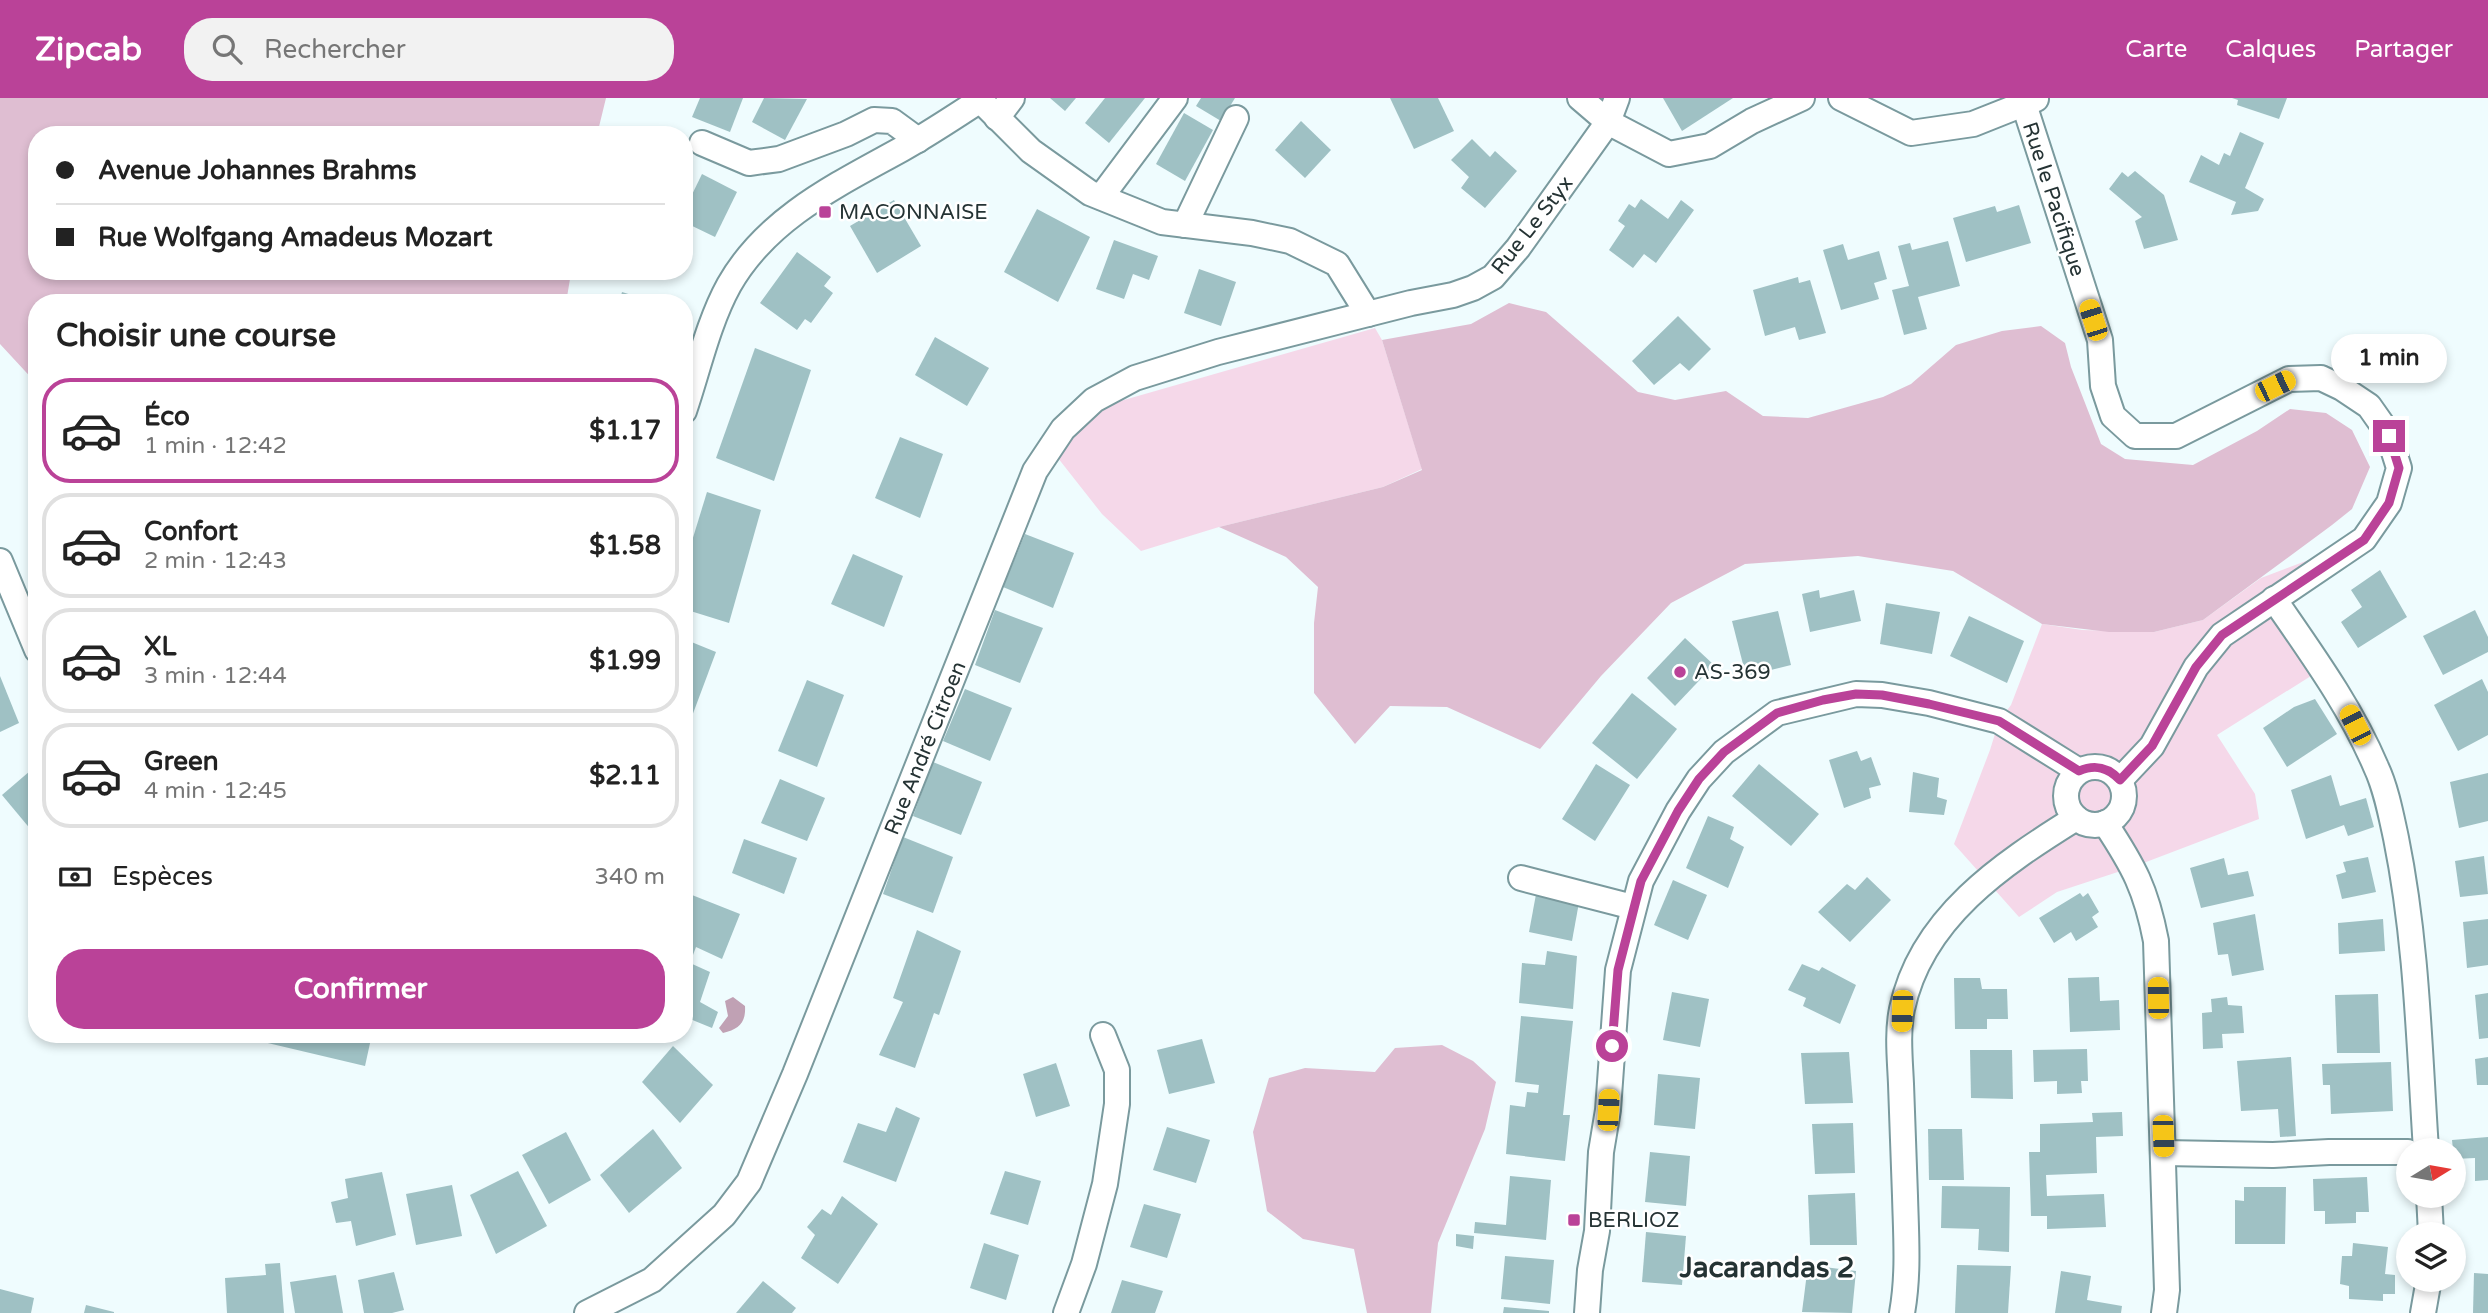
<!DOCTYPE html>
<html lang="fr">
<head>
<meta charset="utf-8">
<style>
	body { margin:0; font-family:"Varela Round",sans-serif; background:#f2f2f2; color:#222; height:100vh; display:flex; flex-direction:column; font-size:26px; white-space:nowrap }
	* { box-sizing:border-box; margin:0 }
	p { font-size:23px; color:#767676 }
	.icon { flex:none; width:38px; height:38px; fill:none; stroke:currentColor; stroke-width:2; stroke-linecap:round; stroke-linejoin:round }
	.map { position:relative; flex:1; overflow:hidden }
	.sheet { position:absolute; left:28px; top:196px; width:665px; height:749px; display:flex; flex-direction:column; background:#fff; border-radius:28px; box-shadow:0 4px 10px #0003 }
	.sheet>* { flex:none }
	.banner { position:absolute; left:28px; top:28px; width:665px; height:154px; border-radius:28px; box-shadow:0 4px 10px #0003; display:grid; align-content:center; height:154px; padding:0 28px; background:#fff }
	.needle { width:46px; rotate:79deg }
	.buttons { position:absolute; left:2396px; top:1040px; display:grid; gap:14px }
	.buttons a { display:grid; place-items:center; width:70px; height:70px; border-radius:50%; background:#fff; box-shadow:0 4px 10px #0003; font-size:35px }
	.end { position:absolute; width:32px; height:32px; margin:-16px; border:9px solid #ba4298; background:#fff; box-shadow:0 0 0 4px #fff }
	.from { border-radius:50% }
	.bubble { position:absolute; height:49px; border-radius:24px; background:#fff; box-shadow:0 4px 10px #0003; font-size:23px; font-weight:800; line-height:49px; text-align:center }
	.car { position:absolute; width:21px; height:42px; margin:-21px -10px; border-radius:9px; box-shadow:0 0 5px 2px #0007; background:linear-gradient(#f5c518 24%,#345 0 40%,#f5c518 0 76%,#345 0 86%,#f5c518 0) }
	.banner b { display:flex; align-items:center; gap:24px; height:66px; font-size:26px }
	.banner b+b { border-top:2px solid #e0e0e0 }
	.banner i { width:18px; height:18px; background:#222 }
	ul { padding:0; list-style:none }
	li { display:flex; align-items:center; gap:21px; height:105px; margin:0 14px 10px; padding:0 14px; border:4px solid #e0e0e0; border-radius:28px }
	li div { flex:1 }
	li b { display:block; font-size:26px }
	li em { font-style:normal; font-weight:800 }
	li.selected { border-color:#ba4298 }
	li>.icon { width:63px; height:63px; stroke-width:1.5 }
	h2 { padding:0 28px; font-size:32px; line-height:84px }
	.pay { display:flex; align-items:center; gap:18px; height:77px; padding:0 28px; font-size:26px }
	.pay p { margin-inline-start:auto }
	.action { display:flex; gap:14px; margin-top:auto; padding:14px 28px }
	.action a { flex:1; height:80px; border-radius:28px; background:#ba4298; color:#fff; font-size:28px; font-weight:800; line-height:80px; text-align:center }
	header { display:flex; align-items:center; gap:42px; box-sizing:border-box; height:98px; padding:0 35px; background:#ba4298; color:#fff }
	header strong { font-size:33px }
	nav { display:flex; gap:38px; margin-inline-start:auto; font-size:24px }
	.search { width:490px; height:63px; background:#f2f2f2; display:flex; align-items:center; gap:18px; box-sizing:border-box; padding:0 24px; border-radius:28px; color:#767676; font-size:26px }
	.map>svg:first-child { display:block }
	.green { fill:#f5d8e9 }
	.forest { fill:#dfbed2 }
	.water { fill:#c0a1b4 }
	.building { fill:#9fc1c4 }
	.lines { fill:none; stroke-linecap:round; stroke-linejoin:round }
	.minor-casing { stroke:#7a9a9e; stroke-width:28 }
	.minor { stroke:#fff; stroke-width:24 }
	.route { stroke:#ba4298; stroke-width:9 }
	.poi-dot { fill:#ba4298; stroke:#fff; stroke-width:2.5 }
	.labels { text-anchor:middle; stroke-width:5; stroke-linejoin:round; paint-order:stroke }
	.street-label { font-size:21px; fill:#253334; stroke:#fff }
	.poi-label { font-size:21px; fill:#253334; stroke:#fff; text-anchor:start }
	.district-label { font-size:28px; font-weight:bold; fill:#253334; stroke:#fff }
</style>
</head>
<body>
<header>
<strong>Zipcab</strong>
<div class="search"><svg class="icon" aria-label="search" viewBox="0 0 24 24"><circle cx="10" cy="10" r="6"/><path d="M15 15l6 6"/></svg>Rechercher</div>
<nav><a>Carte</a><a>Calques</a><a>Partager</a></nav>
</header>
<div class="map">
<svg width="2488" height="1215" viewBox="0 0 2488 1215">
	<rect width="100%" height="100%" fill="#effcfe"/>
	<g class="green">
		<polygon points="1375,230 1382,242 1422,371 1383,389 1219,429 1141,453 1102,416 1054,355 1086,321 1117,304"/>
		<polygon points="2364,441 2275,501 2322,571 2217,637 2255,696 2259,721 2133,769 2057,794 2019,819 1954,746 1990,652 1999,623 2011,607 2042,526 2082,532 2154,534 2203,522 2261,480"/>
	</g>
	<g class="forest">
		<polygon points="0,0 606,0 597,37 37,37 37,173 575,173 571,175 566,205 37,205 37,286 0,246"/>
		<polygon points="1509,205 1546,214 1638,294 1675,302 1726,293 1763,318 1808,320 1883,299 1911,286 1956,247 2002,233 2041,228 2065,245 2071,269 2101,346 2125,361 2193,367 2257,333 2290,311 2326,315 2352,332 2370,369 2352,411 2332,427 2203,522 2154,534 2109,534 2042,526 1953,473 1858,458 1745,466 1671,505 1601,578 1540,651 1447,609 1390,608 1355,646 1314,595 1314,525 1318,489 1286,459 1219,429 1383,389 1422,372 1382,242 1471,226"/>
		<polygon points="1442,947 1473,963 1496,984 1485,1031 1438,1145 1431,1215 1367,1215 1354,1151 1303,1141 1267,1113 1253,1034 1269,980 1305,970 1375,974 1395,950"/>
	</g>
	<path class="water" d="M733,899L745,908C746,925 739,931 723,935L719,930L728,918L725,903Z"/>
	<g class="building">
		<polygon points="700,0 743,0 730,34 692,19"/>
		<polygon points="764,0 807,1 785,42 752,24"/>
		<polygon points="1050,0 1076,0 1065,13"/>
		<polygon points="1105,0 1145,0 1109,45 1085,25"/>
		<polygon points="1201,0 1235,0 1221,23 1196,8"/>
		<polygon points="1390,0 1438,0 1454,33 1414,51"/>
		<polygon points="1663,0 1733,0 1682,33"/>
		<polygon points="2232,0 2287,0 2279,21 2237,7 2238,2"/>
		<polygon points="1184,15 1213,32 1185,83 1156,66"/>
		<polygon points="1301,23 1331,52 1305,80 1275,52"/>
		<polygon points="2240,34 2264,45 2245,90 2264,101 2258,113 2231,117 2236,104 2189,84 2201,57 2219,67 2224,55 2230,58"/>
		<polygon points="1472,41 1490,59 1495,53 1517,73 1485,110 1461,90 1469,79 1451,62"/>
		<polygon points="684,46 695,52 684,72"/>
		<polygon points="2135,73 2164,97 2178,142 2144,151 2135,123 2142,119 2109,91 2122,74 2128,79"/>
		<polygon points="702,76 737,94 715,139 684,124 684,113"/>
		<polygon points="1641,101 1668,121 1681,102 1694,112 1656,165 1644,156 1633,170 1609,152 1625,128 1618,123 1629,106 1635,110"/>
		<polygon points="894,102 921,148 877,175 850,128"/>
		<polygon points="2019,107 2031,145 1966,164 1953,120 1995,108 1997,114"/>
		<polygon points="1037,111 1090,139 1058,204 1004,174"/>
		<polygon points="1114,142 1158,158 1149,182 1133,176 1124,201 1096,191"/>
		<polygon points="1948,143 1960,188 1918,199 1927,231 1904,237 1892,192 1909,188 1898,148 1910,145 1912,152"/>
		<polygon points="1843,146 1848,162 1879,153 1887,181 1874,185 1879,201 1841,212 1823,152"/>
		<polygon points="797,154 831,179 824,188 833,195 811,225 805,221 797,232 760,205"/>
		<polygon points="1199,171 1236,184 1221,228 1184,215"/>
		<polygon points="1798,179 1799,185 1810,182 1826,235 1799,242 1795,229 1765,238 1753,192"/>
		<polygon points="622,194 654,204 654,205 619,205"/>
		<polygon points="1678,218 1711,251 1689,273 1680,265 1654,287 1632,263"/>
		<polygon points="935,239 989,270 967,308 915,277"/>
		<polygon points="755,250 811,272 774,383 716,360"/>
		<polygon points="900,339 943,356 920,420 875,400"/>
		<polygon points="707,394 761,412 729,525 684,511 684,469"/>
		<polygon points="1025,436 1074,455 1053,510 1003,489"/>
		<polygon points="853,456 903,478 884,529 831,506"/>
		<polygon points="2380,472 2407,519 2358,550 2341,524 2362,509 2351,492"/>
		<polygon points="1819,492 1820,500 1854,492 1861,523 1810,534 1802,496"/>
		<polygon points="1886,505 1940,514 1932,556 1880,546"/>
		<polygon points="995,512 1043,530 1020,585 975,567"/>
		<polygon points="2475,512 2488,539 2488,554 2443,577 2423,538"/>
		<polygon points="1778,513 1791,567 1746,578 1732,523"/>
		<polygon points="1969,518 2024,543 2007,585 1950,558"/>
		<polygon points="1685,540 1714,567 1675,608 1647,580"/>
		<polygon points="684,541 716,554 685,637 684,637"/>
		<polygon points="0,578 19,625 0,634"/>
		<polygon points="2482,581 2488,594 2488,637 2458,653 2434,607"/>
		<polygon points="807,582 844,597 817,669 778,653"/>
		<polygon points="965,591 1012,610 990,663 943,643"/>
		<polygon points="1632,595 1677,631 1637,681 1592,645"/>
		<polygon points="2315,601 2337,636 2287,669 2263,630 2294,609"/>
		<polygon points="1857,653 1861,663 1871,659 1881,687 1869,690 1871,700 1844,710 1829,662"/>
		<polygon points="933,664 982,684 961,737 913,718"/>
		<polygon points="1596,666 1630,687 1595,743 1562,721"/>
		<polygon points="1759,666 1819,716 1791,748 1732,698"/>
		<polygon points="37,667 37,739 2,697"/>
		<polygon points="1913,674 1939,680 1937,699 1947,702 1944,717 1909,714"/>
		<polygon points="2488,675 2488,723 2459,730 2450,684"/>
		<polygon points="2331,677 2340,708 2366,700 2374,729 2348,738 2344,727 2306,741 2291,692"/>
		<polygon points="780,681 825,700 807,743 761,725"/>
		<polygon points="1708,718 1734,729 1730,741 1744,749 1728,790 1686,770"/>
		<polygon points="903,739 953,759 933,815 883,796"/>
		<polygon points="744,741 797,760 784,796 732,775"/>
		<polygon points="2484,758 2488,796 2460,799 2455,763"/>
		<polygon points="2368,759 2376,794 2342,801 2336,777 2346,774 2343,764"/>
		<polygon points="2224,760 2228,777 2248,773 2254,798 2201,810 2190,770"/>
		<polygon points="1867,779 1891,802 1850,844 1818,814 1847,786 1855,792"/>
		<polygon points="1673,782 1707,797 1688,842 1654,827"/>
		<polygon points="1537,791 1580,799 1572,843 1529,834"/>
		<polygon points="2080,795 2083,799 2088,795 2099,814 2092,819 2098,829 2076,843 2071,834 2054,845 2039,820"/>
		<polygon points="692,797 740,816 722,861 696,849 690,865 710,874 700,904 718,914 712,930 690,921 684,936 684,815"/>
		<polygon points="2255,816 2264,872 2232,878 2228,856 2218,857 2213,825"/>
		<polygon points="2383,821 2385,853 2339,856 2338,825"/>
		<polygon points="2488,821 2488,867 2467,870 2463,824"/>
		<polygon points="917,832 961,853 939,917 934,915 915,970 879,957 903,904 893,900"/>
		<polygon points="1547,853 1577,858 1573,911 1519,905 1522,865 1545,867"/>
		<polygon points="1802,866 1819,873 1822,869 1856,887 1840,926 1803,908 1806,900 1788,892"/>
		<polygon points="2099,879 2100,903 2119,902 2120,932 2070,934 2068,880"/>
		<polygon points="1954,880 1980,880 1982,891 2007,891 2008,921 1987,921 1987,931 1955,931"/>
		<polygon points="1672,894 1709,901 1700,949 1663,942"/>
		<polygon points="2488,895 2488,940 2479,941 2475,897"/>
		<polygon points="2378,896 2380,955 2337,955 2335,897"/>
		<polygon points="2227,899 2228,907 2242,908 2244,935 2222,936 2223,950 2203,951 2202,915 2212,914 2211,901"/>
		<polygon points="1521,918 1573,923 1563,1017 1570,1017 1565,1063 1506,1056 1510,1007 1525,1009 1527,994 1538,995 1539,987 1515,984"/>
		<polygon points="256,936 372,936 365,968 255,942"/>
		<polygon points="1202,941 1215,985 1169,996 1157,952"/>
		<polygon points="673,948 713,987 680,1025 642,984"/>
		<polygon points="2087,951 2088,983 2081,983 2082,995 2057,996 2057,983 2034,984 2033,952"/>
		<polygon points="1970,952 2012,952 2013,1001 1971,1000"/>
		<polygon points="1849,954 1853,1005 1805,1006 1801,955"/>
		<polygon points="2291,959 2296,1038 2280,1039 2278,1011 2241,1013 2237,963"/>
		<polygon points="2488,959 2488,987 2477,987 2475,961"/>
		<polygon points="2391,964 2393,1013 2331,1016 2330,987 2323,987 2322,966"/>
		<polygon points="1056,965 1070,1008 1036,1019 1023,976"/>
		<polygon points="1658,976 1700,980 1695,1031 1654,1027"/>
		<polygon points="896,1009 920,1020 896,1084 843,1064 858,1025 886,1034"/>
		<polygon points="2122,1014 2123,1038 2096,1039 2097,1075 2046,1077 2047,1098 2104,1096 2106,1129 2047,1131 2047,1118 2031,1118 2029,1054 2040,1054 2040,1026 2093,1024 2092,1015"/>
		<polygon points="1853,1025 1855,1075 1815,1076 1812,1026"/>
		<polygon points="1167,1029 1210,1042 1196,1085 1153,1072"/>
		<polygon points="653,1031 682,1070 629,1115 600,1077"/>
		<polygon points="1928,1031 1962,1031 1964,1082 1929,1082"/>
		<polygon points="566,1034 591,1082 549,1106 522,1057"/>
		<polygon points="2488,1039 2488,1082 2475,1083 2475,1060 2454,1061 2452,1042"/>
		<polygon points="1650,1054 1690,1058 1686,1108 1645,1104"/>
		<polygon points="518,1073 547,1128 496,1156 470,1097"/>
		<polygon points="1005,1073 1041,1083 1028,1127 990,1116"/>
		<polygon points="382,1074 396,1137 356,1148 351,1123 336,1125 331,1104 348,1100 345,1081"/>
		<polygon points="1510,1078 1551,1082 1546,1142 1474,1135 1475,1124 1506,1127"/>
		<polygon points="2367,1079 2369,1114 2356,1114 2356,1125 2325,1126 2325,1113 2314,1113 2313,1081"/>
		<polygon points="452,1087 462,1138 416,1147 406,1096"/>
		<polygon points="1942,1088 2010,1089 2009,1154 1978,1152 1979,1131 1941,1130"/>
		<polygon points="2244,1089 2286,1089 2285,1146 2235,1146 2235,1102 2244,1103"/>
		<polygon points="1855,1095 1857,1147 1810,1147 1808,1097"/>
		<polygon points="842,1098 878,1126 838,1186 801,1160 815,1137 807,1129 822,1111 831,1117"/>
		<polygon points="1144,1106 1181,1116 1167,1160 1130,1149"/>
		<polygon points="1646,1134 1686,1138 1682,1187 1642,1184"/>
		<polygon points="1456,1136 1474,1138 1473,1151 1456,1148"/>
		<polygon points="984,1145 1019,1157 1006,1202 970,1190"/>
		<polygon points="2353,1145 2388,1149 2385,1176 2395,1177 2395,1196 2383,1196 2383,1203 2349,1201 2349,1188 2340,1186 2342,1158 2352,1158"/>
		<polygon points="1505,1158 1554,1162 1550,1206 1501,1201"/>
		<polygon points="280,1165 284,1215 227,1215 225,1180 266,1177 265,1166"/>
		<polygon points="1808,1167 1856,1173 1852,1215 1802,1214"/>
		<polygon points="1957,1167 2011,1168 2008,1215 1955,1215"/>
		<polygon points="2061,1173 2091,1178 2087,1202 2122,1208 2121,1215 2055,1215"/>
		<polygon points="394,1174 404,1212 392,1215 364,1215 358,1182"/>
		<polygon points="2474,1175 2488,1176 2488,1215 2473,1215"/>
		<polygon points="336,1177 343,1215 295,1215 290,1184"/>
		<polygon points="1122,1182 1163,1193 1155,1215 1111,1215"/>
		<polygon points="763,1183 796,1210 792,1215 736,1215"/>
		<polygon points="0,1191 34,1200 31,1215 0,1215"/>
		<polygon points="86,1207 114,1214 114,1215 84,1215"/>
		<polygon points="1504,1209 1549,1213 1549,1215 1503,1215"/>
	</g>
	<g class="lines">
		<defs>
			<g id="minor">
				<polyline points="978,0 1031,53 1090,95 1162,124 1252,135 1290,143 1337,166 1368,216"/>
				<polyline points="1580,0 1608,24 1669,56 1710,48 1752,23 1802,0"/>
				<polyline points="1841,0 1911,35 1973,26 2036,1"/>
				<polyline points="2022,0 2100,242 2103,288 2113,318 2135,338 2176,338 2289,281 2321,280 2342,290 2369,308 2388,335 2399,370 2389,405 2364,441 2222,537 2196,569 2152,648 2120,682"/>
				<polyline points="997,20 1012,0"/>
				<polyline points="702,45 749,65 779,61 846,36 874,22 892,23 918,42"/>
				<polyline points="1101,99 1175,0"/>
				<polyline points="1185,127 1236,20"/>
				<path d="M684,313C698,272 708,225 729,187C767,120 837,87 902,51C929,36 954,19 979,3"/>
				<polyline points="0,463 37,552"/>
				<path d="M2274,501C2311,555 2350,608 2376,669C2386,690 2391,717 2396,740C2417,844 2419,946 2426,1052"/>
				<circle cx="2095" cy="698" r="29"/>
				<path d="M2105,725C2134,769 2146,791 2156,843L2167,1192L2164,1215"/>
				<polyline points="1521,780 1633,809"/>
				<polyline points="2164,1055 2273,1057 2329,1054 2408,1054"/>
				<polyline points="2429,1097 2431,1136"/>
				<polyline points="587,1215 652,1182 724,1117 749,1084 795,976 1035,373 1063,331 1094,302 1135,280 1218,254 1411,205 1453,197 1473,190 1493,179 1518,150 1608,24 1617,0"/>
				<polyline points="1066,1215 1084,1166 1105,1086 1117,1006 1117,972 1103,937"/>
				<polyline points="1587,1215 1590,1172 1597,1133 1601,1054 1608,1012 1618,872 1641,783 1678,713 1699,681 1724,654 1777,615 1856,596 1882,597 1929,605 1999,623 2079,673"/>
				<path d="M1902,1215C1909,1176 1906,1137 1905,1098C1904,1061 1902,1023 1901,986C1900,962 1897,935 1902,911C1921,820 2002,766 2076,720"/>
				<polyline points="2423,1215 2429,1181"/>
			</g>
		</defs>
		<use href="#minor" class="minor-casing"/>
		<use href="#minor" class="minor"/>
	</g>
	<g class="lines">
		<path class="route" d="M1612,948L1618,872L1641,783L1678,713L1699,681L1724,654L1777,615L1823,602L1856,596L1882,597L1929,606L1999,623L2079,673C2095,666 2108,669 2120,682L2152,648L2196,569L2222,537L2364,442L2389,405L2399,370L2389,338"/>
	</g>
	<g class="poi-dot">
		<rect x="818" y="107" width="14" height="14" rx="3.5"/>
		<circle cx="1680" cy="574" r="7"/>
		<rect x="1567" y="1115" width="14" height="14" rx="3.5"/>
	</g>
	<g class="labels">
		<g class="street-label">
			<text transform="translate(2054 101) rotate(72)" y="7">Rue le Pacifique</text>
			<text transform="translate(1532 127) rotate(-52)" y="7">Rue Le Styx</text>
			<text transform="translate(925 650) rotate(-68)" y="7">Rue André Citroen</text>
		</g>
		<g class="poi-label">
			<text x="839" y="121">MACONNAISE</text>
			<text x="1694" y="581">AS-369</text>
			<text x="1588" y="1129">BERLIOZ</text>
		</g>
		<g class="district-label">
			<text x="1767" y="1179">Jacarandas 2</text>
		</g>
	</g>
</svg>
<div class="buttons">
<a><svg class="needle" viewBox="-14 -14 28 28"><path d="M0-13l5 13h-10z" fill="#e53935"/><path d="M0 13l5-13h-10z" fill="#767676"/></svg></a>
<a><svg class="icon" aria-label="layers" viewBox="0 0 24 24"><path d="M12 4l9 5-9 5-9-5zM3 14l9 5 9-5"/></svg></a>
</div>
<i class="end from" style="left:1612px;top:948px"></i>
<i class="end" style="left:2389px;top:338px"></i>
<div class="bubble" style="left:2331px;top:236px;width:116px">1 min</div>
<i class="car" style="left:2093px;top:222px;rotate:342deg"></i>
<i class="car" style="left:2275px;top:288px;rotate:64deg"></i>
<i class="car" style="left:2355px;top:627px;rotate:333deg"></i>
<i class="car" style="left:2158px;top:900px;rotate:359deg"></i>
<i class="car" style="left:1902px;top:913px;rotate:182deg"></i>
<i class="car" style="left:1608px;top:1012px;rotate:3deg"></i>
<i class="car" style="left:2163px;top:1038px;rotate:178deg"></i>
<div class="banner">
<b><i class="from"></i>Avenue Johannes Brahms</b>
<b><i></i>Rue Wolfgang Amadeus Mozart</b>
</div>
<section class="sheet">
<h2>Choisir une course</h2>
<ul>
<li class="selected"><svg class="icon" aria-label="car" viewBox="0 0 24 24"><path d="M5 17H2v-5l4-1 3-4h7l3 4 3 1v5h-3M9 17h6M6 11h13"/><circle cx="7" cy="17" r="2"/><circle cx="17" cy="17" r="2"/></svg><div><b>Éco</b><p>1 min · 12:42</p></div><em>$1.17</em></li>
<li><svg class="icon" aria-label="car" viewBox="0 0 24 24"><path d="M5 17H2v-5l4-1 3-4h7l3 4 3 1v5h-3M9 17h6M6 11h13"/><circle cx="7" cy="17" r="2"/><circle cx="17" cy="17" r="2"/></svg><div><b>Confort</b><p>2 min · 12:43</p></div><em>$1.58</em></li>
<li><svg class="icon" aria-label="car" viewBox="0 0 24 24"><path d="M5 17H2v-5l4-1 3-4h7l3 4 3 1v5h-3M9 17h6M6 11h13"/><circle cx="7" cy="17" r="2"/><circle cx="17" cy="17" r="2"/></svg><div><b>XL</b><p>3 min · 12:44</p></div><em>$1.99</em></li>
<li><svg class="icon" aria-label="car" viewBox="0 0 24 24"><path d="M5 17H2v-5l4-1 3-4h7l3 4 3 1v5h-3M9 17h6M6 11h13"/><circle cx="7" cy="17" r="2"/><circle cx="17" cy="17" r="2"/></svg><div><b>Green</b><p>4 min · 12:45</p></div><em>$2.11</em></li>
</ul>
<div class="pay"><svg class="icon" aria-label="cash" viewBox="0 0 24 24"><path d="M3 7h18v10H3z"/><circle cx="12" cy="12" r="2"/></svg>Espèces<p>340 m</p></div>
<div class="action"><a>Confirmer</a></div>
</section>
</div>
</body>
</html>
